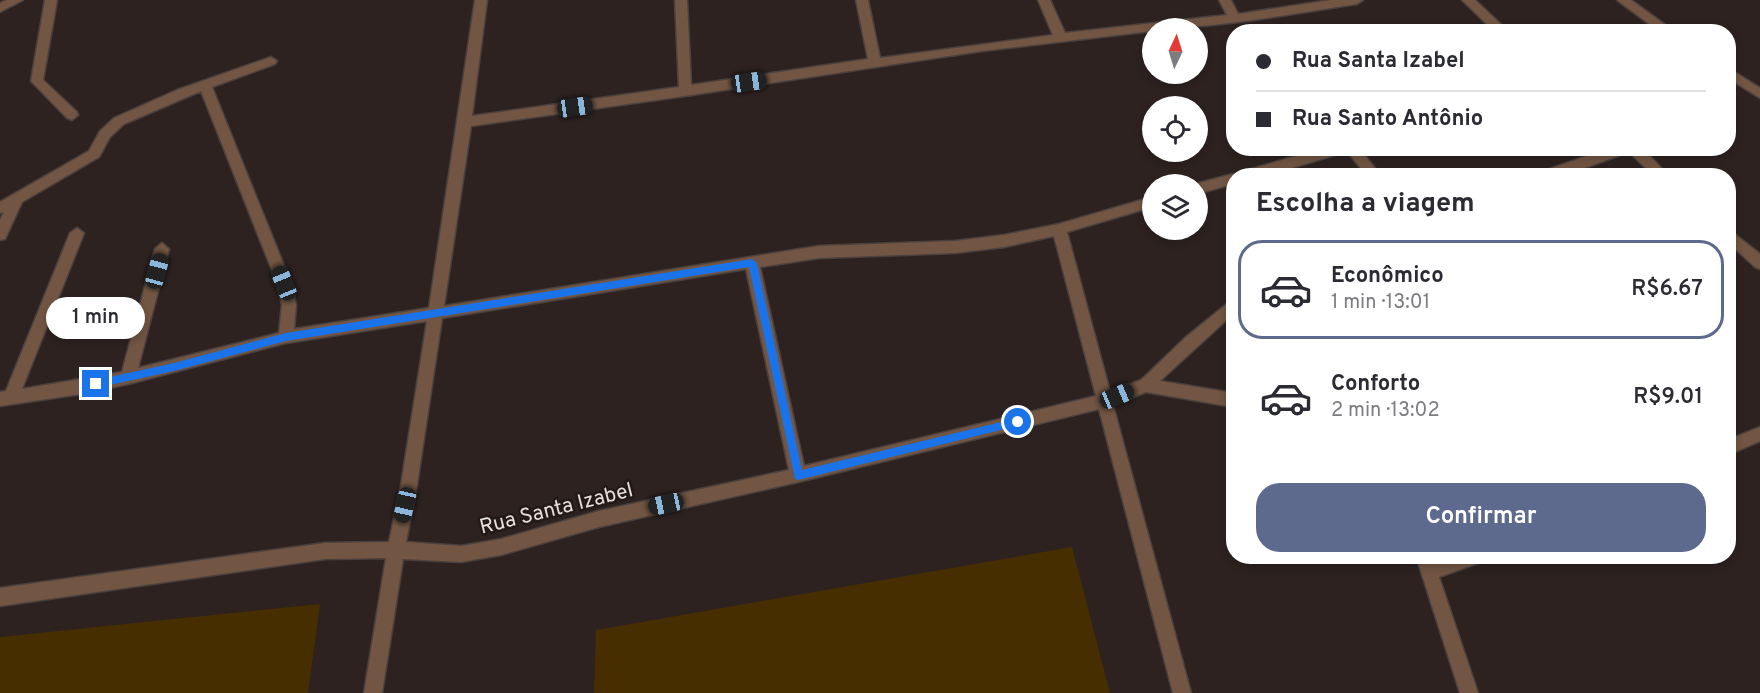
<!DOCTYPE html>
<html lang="pt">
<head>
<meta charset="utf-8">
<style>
	body { margin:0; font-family:Overpass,sans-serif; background:#f7f7f7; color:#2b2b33; height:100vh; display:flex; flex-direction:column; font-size:22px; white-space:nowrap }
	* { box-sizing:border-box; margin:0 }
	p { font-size:20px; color:#7c7c81 }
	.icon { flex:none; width:33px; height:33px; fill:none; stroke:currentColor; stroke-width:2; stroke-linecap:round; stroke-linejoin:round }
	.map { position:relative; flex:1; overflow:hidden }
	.drawer { position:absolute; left:1226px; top:168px; width:510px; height:396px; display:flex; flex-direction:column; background:#fff; border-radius:24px; box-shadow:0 3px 9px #0003 }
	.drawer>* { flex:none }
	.hud { position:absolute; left:1226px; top:24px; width:510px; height:132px; border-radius:24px; box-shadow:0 3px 9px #0003; display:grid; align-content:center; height:132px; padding:0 30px; background:#fff }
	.needle { width:39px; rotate:4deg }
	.buttons { position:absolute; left:1142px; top:18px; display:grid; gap:12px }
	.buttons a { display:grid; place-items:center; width:66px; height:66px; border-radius:50%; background:#fff; box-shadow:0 3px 9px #0003; font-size:30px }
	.end { position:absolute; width:27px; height:27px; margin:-14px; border:8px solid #1a73e8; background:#fff; box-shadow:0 0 0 3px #fff }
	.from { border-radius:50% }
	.bubble { position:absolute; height:42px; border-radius:21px; background:#fff; box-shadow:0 3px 9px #0003; font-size:20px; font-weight:600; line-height:42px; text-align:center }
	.car { position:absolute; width:18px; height:36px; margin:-18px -9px; border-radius:8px; box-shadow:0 0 4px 2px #0007; background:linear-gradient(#222 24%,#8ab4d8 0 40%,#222 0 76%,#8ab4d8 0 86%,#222 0) }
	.hud b { display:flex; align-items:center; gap:21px; height:57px; font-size:22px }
	.hud b+b { border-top:2px solid #e1e1e2 }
	.hud i { width:15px; height:15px; background:#2b2b33 }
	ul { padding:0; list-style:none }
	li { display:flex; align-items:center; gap:18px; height:99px; margin:0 12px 9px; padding:0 18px; border:3px solid transparent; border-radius:24px }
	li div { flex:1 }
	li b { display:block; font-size:22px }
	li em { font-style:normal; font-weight:600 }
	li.on { border-color:#5e698e }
	li>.icon { width:54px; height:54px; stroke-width:1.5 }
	h2 { padding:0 30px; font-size:27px; line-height:72px }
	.cta { display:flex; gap:12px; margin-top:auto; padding:12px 30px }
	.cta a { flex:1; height:69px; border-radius:24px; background:#5e698e; color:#fff; font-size:24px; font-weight:600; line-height:69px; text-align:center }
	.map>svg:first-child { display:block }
	.green { fill:#462e00 }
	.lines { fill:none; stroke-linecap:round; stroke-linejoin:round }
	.street-casing { stroke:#4a403e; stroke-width:3 }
	.street { fill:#725542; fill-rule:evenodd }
	.route { fill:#1a73e8 }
	.labels { text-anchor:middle; stroke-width:5; stroke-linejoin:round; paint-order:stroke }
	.street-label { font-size:21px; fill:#e5dedc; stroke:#231917 }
</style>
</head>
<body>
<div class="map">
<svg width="1760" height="693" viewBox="0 0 1760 693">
	<rect width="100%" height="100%" fill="#2d2220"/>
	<g class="green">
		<polygon points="1072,547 1110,693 594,693 596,630"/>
		<polygon points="320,604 308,693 0,693 0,637"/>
	</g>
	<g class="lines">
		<defs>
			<g id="street">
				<polygon points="7,0 23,0 0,12 0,3"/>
				<polygon points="45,0 57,0 43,80 77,112 78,115 72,120 67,118 31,81"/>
				<path d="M475,0H487L472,116L679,87L675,0H687L691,85L868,59L856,0H868L880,58L1053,35L1038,0H1050L1065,33L1227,15L1219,0H1231L1238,14L1331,0H1363L1357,4C1289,14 1220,28 1152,28V31L982,51L685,96L471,126L444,306L819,246L955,241L1004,235L1059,224L1152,197V207L1067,232L1110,392L1141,380L1186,337L1233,299V314L1160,381L1233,393V407L1146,392L1113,405L1191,693H1173L1099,409L798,482L599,527L501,555L461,562L403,559L382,693H364L386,558L325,559L0,606V588L325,543L389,542L401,485L427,321L286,343L128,384L81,394L0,406V392L6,391L70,233L77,228L84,233L22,389L122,372L155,249L162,243L169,249L138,368L279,333L282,305L277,283L201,91L124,124L110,137L99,157L22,202L5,239L0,240V220L4,212L0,213V202L89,151L100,131L114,118L177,90L271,57L277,61L275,64L212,87L291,283L296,305L294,329L429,308ZM1054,236L1096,396L804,466L760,267L819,258L955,253L1004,247ZM746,269L789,470L599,511L501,539L461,546L406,542L417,485L442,318Z"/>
				<polygon points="1462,0 1475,0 1509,32 1495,32"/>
				<polygon points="1617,0 1631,0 1675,32 1660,32"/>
				<polygon points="1728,68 1760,88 1760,98 1728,78"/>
				<polygon points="1324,148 1359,148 1381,176 1367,176 1350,155 1345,152 1265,176 1240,176 1241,172"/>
				<polygon points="1610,148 1642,148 1669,176 1654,176 1629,152 1562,176 1540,176 1541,172"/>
				<polygon points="1233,174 1238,176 1233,176 1233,184 1197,194 1197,184 1195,184"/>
				<polygon points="1728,229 1760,254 1760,269 1755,267 1728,242"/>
				<polygon points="1760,427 1760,441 1728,455 1728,440"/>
				<polygon points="1416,556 1433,556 1434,562 1450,556 1483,556 1481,562 1439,577 1478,693 1460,693"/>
			</g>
		</defs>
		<use href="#street" class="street-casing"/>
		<use href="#street" class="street"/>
	</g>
	<polygon class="route" points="752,259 757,263 802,470 1018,418 1023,422 1021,425 798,480 795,479 749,267 286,341 174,371 96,388 91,384 96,380 174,363 286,333"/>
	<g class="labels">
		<g class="street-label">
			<text transform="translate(556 508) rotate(-14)" y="7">Rua Santa Izabel</text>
		</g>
	</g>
</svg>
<div class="buttons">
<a><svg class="needle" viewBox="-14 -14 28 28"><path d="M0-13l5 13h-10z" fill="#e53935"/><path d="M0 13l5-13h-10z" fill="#7c7c81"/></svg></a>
<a><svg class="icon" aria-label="locate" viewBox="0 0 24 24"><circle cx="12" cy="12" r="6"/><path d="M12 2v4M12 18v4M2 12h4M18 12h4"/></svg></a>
<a><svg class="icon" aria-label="layers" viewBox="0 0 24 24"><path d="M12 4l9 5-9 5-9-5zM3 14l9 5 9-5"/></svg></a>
</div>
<i class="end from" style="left:1018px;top:422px"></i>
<i class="end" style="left:96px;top:384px"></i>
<div class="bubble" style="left:46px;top:297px;width:99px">1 min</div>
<i class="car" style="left:749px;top:82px;rotate:82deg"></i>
<i class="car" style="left:575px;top:107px;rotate:82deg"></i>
<i class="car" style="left:157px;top:271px;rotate:15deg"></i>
<i class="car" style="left:284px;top:283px;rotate:338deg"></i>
<i class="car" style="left:1117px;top:396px;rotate:67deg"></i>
<i class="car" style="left:666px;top:504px;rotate:258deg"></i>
<i class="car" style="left:405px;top:505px;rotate:193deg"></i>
<div class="hud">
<b><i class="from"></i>Rua Santa Izabel</b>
<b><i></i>Rua Santo Antônio</b>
</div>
<section class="drawer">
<h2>Escolha a viagem</h2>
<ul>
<li class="on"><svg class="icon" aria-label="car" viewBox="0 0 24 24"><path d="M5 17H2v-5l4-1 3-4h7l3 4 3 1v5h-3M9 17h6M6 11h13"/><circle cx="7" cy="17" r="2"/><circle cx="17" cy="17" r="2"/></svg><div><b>Econômico</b><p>1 min · 13:01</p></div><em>R$6.67</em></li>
<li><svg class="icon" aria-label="car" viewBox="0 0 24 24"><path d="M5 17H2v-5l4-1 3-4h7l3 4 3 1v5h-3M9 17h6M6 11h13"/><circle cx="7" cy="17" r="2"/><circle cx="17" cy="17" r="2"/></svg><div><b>Conforto</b><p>2 min · 13:02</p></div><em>R$9.01</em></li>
</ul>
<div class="cta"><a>Confirmar</a></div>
</section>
</div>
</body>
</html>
